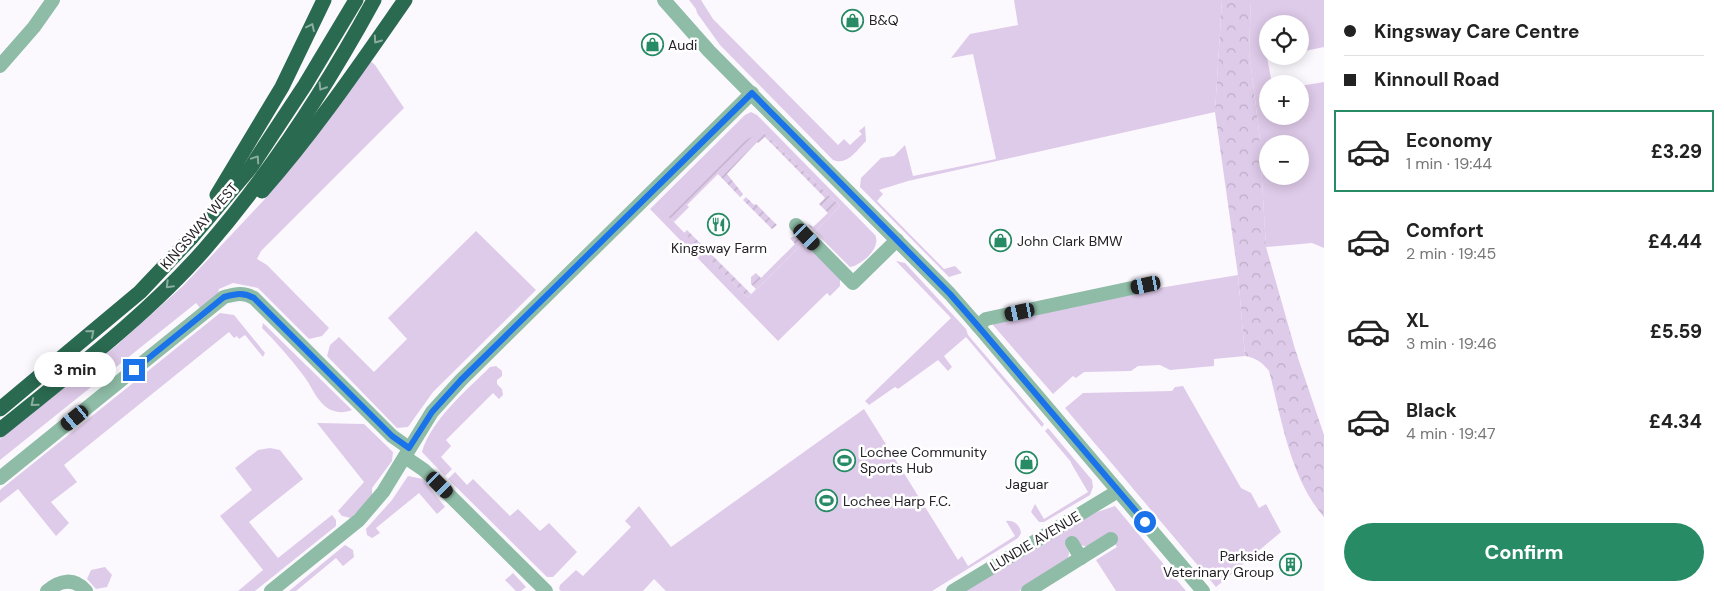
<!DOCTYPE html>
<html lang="en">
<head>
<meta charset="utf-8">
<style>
	body { margin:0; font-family:"DM Sans",sans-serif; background:#f6f6f6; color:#222; height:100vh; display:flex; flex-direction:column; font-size:19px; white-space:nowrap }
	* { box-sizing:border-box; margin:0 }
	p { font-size:16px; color:#767676 }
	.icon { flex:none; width:28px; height:28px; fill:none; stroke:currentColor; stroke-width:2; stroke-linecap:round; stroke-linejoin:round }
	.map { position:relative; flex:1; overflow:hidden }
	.drawer { display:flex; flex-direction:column; background:#fff; width:400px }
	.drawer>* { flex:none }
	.guide { display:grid; align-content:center; height:110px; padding:0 20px; background:#fff }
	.controls { position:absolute; left:1259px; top:15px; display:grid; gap:10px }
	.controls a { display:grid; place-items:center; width:50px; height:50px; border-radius:50%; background:#fff; box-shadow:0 2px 12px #0003; font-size:25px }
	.end { position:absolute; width:22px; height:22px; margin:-11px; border:6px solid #1a73e8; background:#fff; box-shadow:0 0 0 2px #fff }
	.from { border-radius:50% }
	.bubble { position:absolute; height:35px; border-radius:18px; background:#fff; box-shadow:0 2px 12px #0003; font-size:16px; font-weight:800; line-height:35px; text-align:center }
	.car { position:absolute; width:15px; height:30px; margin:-15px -8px; border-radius:6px; box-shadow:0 0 4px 1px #0007; background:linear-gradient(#222 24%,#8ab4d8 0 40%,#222 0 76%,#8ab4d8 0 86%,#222 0) }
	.guide b { display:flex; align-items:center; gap:18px; height:48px; font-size:19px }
	.guide b+b { border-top:1px solid #e0e0e0 }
	.guide i { width:12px; height:12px; background:#222 }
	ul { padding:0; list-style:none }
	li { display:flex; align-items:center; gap:15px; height:82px; margin:0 10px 8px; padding:0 10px; border:2px solid transparent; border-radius:0px }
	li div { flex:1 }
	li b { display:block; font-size:19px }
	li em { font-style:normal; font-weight:800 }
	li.on { border-color:#278b65 }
	li>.icon { width:45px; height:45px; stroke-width:1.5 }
	.cta { display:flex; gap:10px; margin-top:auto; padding:10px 20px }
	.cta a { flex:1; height:58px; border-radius:30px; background:#278b65; color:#fff; font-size:20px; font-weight:800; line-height:58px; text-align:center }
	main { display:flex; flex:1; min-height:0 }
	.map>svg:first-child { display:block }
	.grass { fill:#decae9; fill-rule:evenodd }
	.forest { fill:url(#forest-crowns) }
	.garden { fill:url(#garden-furrows) }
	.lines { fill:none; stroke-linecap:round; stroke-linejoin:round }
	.minor { stroke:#8ebca6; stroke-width:14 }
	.highway { stroke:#2a6a50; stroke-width:15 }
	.oneway { stroke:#8aad9f }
	.route { stroke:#1a73e8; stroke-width:6 }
	.labels { text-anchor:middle; stroke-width:5; stroke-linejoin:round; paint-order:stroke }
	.poi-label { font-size:14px; fill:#252227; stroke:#fff; text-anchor:start }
	.street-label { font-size:14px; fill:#252227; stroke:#fff }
</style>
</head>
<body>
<main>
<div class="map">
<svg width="1324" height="591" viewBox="0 0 1324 591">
	<defs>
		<pattern id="forest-crowns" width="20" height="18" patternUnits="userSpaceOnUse" patternTransform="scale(1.25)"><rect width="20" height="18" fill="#decae9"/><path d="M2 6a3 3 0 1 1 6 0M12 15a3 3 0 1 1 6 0" fill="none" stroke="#beadc8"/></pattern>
		<pattern id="garden-furrows" width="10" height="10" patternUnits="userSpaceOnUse" patternTransform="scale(1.25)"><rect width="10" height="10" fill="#decae9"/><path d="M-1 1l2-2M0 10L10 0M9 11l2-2" fill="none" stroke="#beadc8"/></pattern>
	</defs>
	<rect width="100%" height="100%" fill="#fcf9fe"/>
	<g class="grass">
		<path d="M689,0H701L713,19L838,145L844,139L850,145L862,134L859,131L865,126L866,141C856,151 847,166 833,160L720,45L697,13L696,9Z"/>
		<polygon points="1014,0 1222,0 1215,112 908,181 879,190 883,194 877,201 944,269 955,266 962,273 949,277 860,187 861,178 881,158 894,156 905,145 913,176 996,159 973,54 951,58 970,34 1018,25"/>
		<path d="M1251,0H1324V47L1300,52V24H1268V56H1272L1267,57L1272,84H1268V116H1300V86L1324,82V248L1312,243L1266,247L1259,131L1249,51ZM1268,144H1300V176H1268Z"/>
		<polygon points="369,60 375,65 404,108 261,251 257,259 267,265 329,328 322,336 309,339 258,288 233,283 219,289 218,294 201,309 196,303 0,460 0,439 117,345 183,286 264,200 332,114"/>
		<path d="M751,112L757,115L875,235C876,236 877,241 876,243C875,253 859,266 850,267L815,232L840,206L762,131L666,214L748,298L805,241L840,278V286L830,296L827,293L778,341L650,209L745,115Z"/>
		<polygon points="476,231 536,290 433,392 408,427 397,428 327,356 330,345 339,337 374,372 407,339 388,318"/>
		<polygon points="896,261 905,263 966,329 968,335 1044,424 1042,427 966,337 944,356 952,367 948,371 938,360 898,389 895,387 869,405 865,401 951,318"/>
		<polygon points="1238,275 1245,356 1214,359 1214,366 1170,370 1160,365 1138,366 1131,371 1084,372 1076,378 1073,376 1053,394 993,325 995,321 1153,289"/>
		<polygon points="220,313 234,315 265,353 263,357 245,335 239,339 237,336 234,338 229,332 64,465 77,482 51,502 69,523 56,536 18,489 0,503 0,490"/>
		<path d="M263,323L352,410C344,413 337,413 329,409C316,401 312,386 303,375C290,358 277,343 262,328Z"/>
		<path d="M496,366L502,371V376L497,380V384L502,389L503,395L499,399L493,393L446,440L451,446L441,457L452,469L445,476L422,452C431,420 467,390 490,367Z"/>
		<polygon points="1183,386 1241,488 1251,493 1259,508 1266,504 1281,532 1216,587 1065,408 1083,393 1172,391 1175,387"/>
		<path d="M864,409L958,560L962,556L968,566L1015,536L1006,521C1014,520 1020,525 1021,533L1018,538L932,591H666L654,579L643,591H561L559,589L560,585L576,570L583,576L631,527L625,521L639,506L671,547Z"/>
		<polygon points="317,423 364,424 393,452 392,461 372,488 372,496 351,518 342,516 338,511 364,482"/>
		<polygon points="1048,428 1092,480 1093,487 1090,495 1044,522 1039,522 1031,512 1035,504 1044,519 1088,492 1071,463 1071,462 1045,431"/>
		<polygon points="270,448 280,450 303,479 249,522 278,558 332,515 336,520 336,526 255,591 238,591 263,570 220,516 252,490 235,468 258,450"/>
		<polygon points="455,472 467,485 473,479 510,516 518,509 540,531 549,523 577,552 553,577 547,577 448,479"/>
		<polygon points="408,476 423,479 445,507 437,514 419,493 376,528 380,533 372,538 367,535 366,529 392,500"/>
		<polygon points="1115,506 1186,591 1116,591 1096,560 1117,547 1109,535 1088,547 1081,545 1076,538 1065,544 1069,552 1068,560 1019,591 962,591 1040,543 1097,512"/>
		<polygon points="345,545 353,550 354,557 343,566 336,558 296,591 289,591"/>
		<polygon points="105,567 112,575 107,587 96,589 87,579 91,570"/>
		<polygon points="513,573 526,587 521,591 516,591 505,580"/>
	</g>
	<path class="forest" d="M1222,0H1251L1249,51L1259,131L1266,247L1295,349L1324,435V517C1290,478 1282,420 1269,371C1262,362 1256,358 1245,356L1238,275L1215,112Z"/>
	<g class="garden">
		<polygon points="762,131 840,206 815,232 808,225 809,224 813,227 828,213 819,204 825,198 765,137 758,143 757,142 727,174 743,194 740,197 718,174 687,205 689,207 674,222 665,214 732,148"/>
		<polygon points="746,197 754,205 756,204 777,225 772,229 743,200"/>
		<polygon points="687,230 751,294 756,289 751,284 751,277 756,273 761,278 795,244 790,238 798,235 805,241 748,298 684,233"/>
	</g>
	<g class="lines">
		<g class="minor">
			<polyline points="664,0 709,51 950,294 978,326 1203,591"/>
			<polyline points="0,66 34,27 53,0"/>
			<polyline points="796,225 853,283 897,240"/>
			<polyline points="978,326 986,319 1146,285"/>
			<polyline points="405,457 424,470 546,591"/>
			<path d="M0,478L224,297C236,294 243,292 254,298L392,436L409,448"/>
			<polyline points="1072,543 1081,558"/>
			<path d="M47,591C60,580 74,577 86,591"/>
			<polyline points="271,591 359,520 383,492 432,412 461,380 752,93"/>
			<polyline points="953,591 1118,491"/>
			<polyline points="1028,591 1111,539"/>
		</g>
		<g class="highway">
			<path d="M262,191C315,131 359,66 405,0"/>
			<polyline points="217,195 282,87 324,0"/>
			<polyline points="0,409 140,292 192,237 251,167 305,85 356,0"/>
			<path d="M0,430C70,373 144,318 204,250C270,174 326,88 374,0"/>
		</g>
	</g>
	<defs><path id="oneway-chevron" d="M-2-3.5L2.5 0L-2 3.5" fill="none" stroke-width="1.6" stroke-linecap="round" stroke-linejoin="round" transform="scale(1.25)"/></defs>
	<g class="oneway">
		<use href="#oneway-chevron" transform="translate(311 27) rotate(-65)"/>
		<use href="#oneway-chevron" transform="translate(377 40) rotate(125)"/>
		<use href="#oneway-chevron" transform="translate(322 87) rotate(122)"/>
		<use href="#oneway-chevron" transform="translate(256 159) rotate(-56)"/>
		<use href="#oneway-chevron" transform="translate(169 285) rotate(135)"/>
		<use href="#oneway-chevron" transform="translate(91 333) rotate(-40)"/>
		<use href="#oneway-chevron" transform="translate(34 403) rotate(141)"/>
	</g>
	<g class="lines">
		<path class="route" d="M134,370L224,297C236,294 243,292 254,298L392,436L409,448L432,412L461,380L752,93L950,294L978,326L1145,522"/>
	</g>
	<defs>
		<symbol id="shop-ring" viewBox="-11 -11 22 22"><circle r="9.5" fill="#fff" stroke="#278b65" stroke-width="1.5"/><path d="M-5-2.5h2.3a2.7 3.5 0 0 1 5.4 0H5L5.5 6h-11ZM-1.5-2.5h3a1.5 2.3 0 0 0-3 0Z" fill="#278b65"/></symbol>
		<symbol id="restaurant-ring" viewBox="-11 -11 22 22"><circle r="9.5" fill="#fff" stroke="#278b65" stroke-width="1.5"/><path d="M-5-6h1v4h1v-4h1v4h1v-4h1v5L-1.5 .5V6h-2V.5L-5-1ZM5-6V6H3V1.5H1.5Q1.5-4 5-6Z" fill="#278b65"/></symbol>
		<symbol id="stadium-ring" viewBox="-11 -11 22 22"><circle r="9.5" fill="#fff" stroke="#278b65" stroke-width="1.5"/><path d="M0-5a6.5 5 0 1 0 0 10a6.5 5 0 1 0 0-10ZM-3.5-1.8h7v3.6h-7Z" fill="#278b65"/></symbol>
		<symbol id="building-ring" viewBox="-11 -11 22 22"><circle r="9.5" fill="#fff" stroke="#278b65" stroke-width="1.5"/><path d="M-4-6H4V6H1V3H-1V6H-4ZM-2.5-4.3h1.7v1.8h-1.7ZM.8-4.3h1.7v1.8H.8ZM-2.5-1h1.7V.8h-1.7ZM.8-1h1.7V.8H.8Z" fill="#278b65"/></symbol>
	</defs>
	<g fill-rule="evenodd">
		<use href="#shop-ring" x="840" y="8" width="25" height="25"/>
		<use href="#shop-ring" x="640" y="32" width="25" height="25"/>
		<use href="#restaurant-ring" x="706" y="212" width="25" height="25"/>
		<use href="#shop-ring" x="988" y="228" width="25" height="25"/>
		<use href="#stadium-ring" x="832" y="448" width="25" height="25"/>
		<use href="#shop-ring" x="1014" y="450" width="25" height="25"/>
		<use href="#stadium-ring" x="814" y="488" width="25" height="25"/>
		<use href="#building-ring" x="1278" y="552" width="25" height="25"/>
	</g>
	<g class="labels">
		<g class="poi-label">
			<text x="869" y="25">B&amp;Q</text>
			<text x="668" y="50">Audi</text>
			<text x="1017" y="246">John Clark BMW</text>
			<text x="719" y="253" text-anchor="middle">Kingsway Farm</text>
			<text x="860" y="457">Lochee Community<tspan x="860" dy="16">Sports Hub</tspan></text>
			<text x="1027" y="489" text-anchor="middle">Jaguar</text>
			<text x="843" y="506">Lochee Harp F.C.</text>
			<text x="1274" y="561" text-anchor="end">Parkside<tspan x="1274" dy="16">Veterinary Group</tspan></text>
		</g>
		<g class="street-label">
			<text transform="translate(199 226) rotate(-49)" y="5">KINGSWAY WEST</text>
			<text transform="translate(1035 541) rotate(-31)" y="5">LUNDIE AVENUE</text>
		</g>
	</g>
</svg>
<div class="controls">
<a><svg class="icon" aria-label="locate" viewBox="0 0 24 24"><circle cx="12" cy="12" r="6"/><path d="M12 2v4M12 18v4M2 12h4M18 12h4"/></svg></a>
<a>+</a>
<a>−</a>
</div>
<i class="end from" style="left:1145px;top:522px"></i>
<i class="end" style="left:134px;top:370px"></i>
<div class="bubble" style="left:34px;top:352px;width:82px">3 min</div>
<i class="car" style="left:807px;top:237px;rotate:136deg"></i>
<i class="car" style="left:1146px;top:285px;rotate:258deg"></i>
<i class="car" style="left:1020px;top:312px;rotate:258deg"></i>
<i class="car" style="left:75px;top:418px;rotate:231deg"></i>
<i class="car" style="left:440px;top:485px;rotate:135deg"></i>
</div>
<section class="drawer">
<div class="guide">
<b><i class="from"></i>Kingsway Care Centre</b>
<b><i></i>Kinnoull Road</b>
</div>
<ul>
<li class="on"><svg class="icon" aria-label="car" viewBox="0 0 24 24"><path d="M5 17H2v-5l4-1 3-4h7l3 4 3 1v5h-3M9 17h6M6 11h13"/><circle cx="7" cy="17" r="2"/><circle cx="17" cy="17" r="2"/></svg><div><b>Economy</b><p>1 min · 19:44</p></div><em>£3.29</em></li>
<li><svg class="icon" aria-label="car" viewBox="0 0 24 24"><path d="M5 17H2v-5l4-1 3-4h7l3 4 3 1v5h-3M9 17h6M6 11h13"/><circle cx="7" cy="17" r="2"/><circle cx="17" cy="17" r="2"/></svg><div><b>Comfort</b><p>2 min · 19:45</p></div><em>£4.44</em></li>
<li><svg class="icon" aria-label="car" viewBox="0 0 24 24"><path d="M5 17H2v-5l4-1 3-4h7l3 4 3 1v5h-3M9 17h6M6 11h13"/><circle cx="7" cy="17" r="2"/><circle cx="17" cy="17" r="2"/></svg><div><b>XL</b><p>3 min · 19:46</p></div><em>£5.59</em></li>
<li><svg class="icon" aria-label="car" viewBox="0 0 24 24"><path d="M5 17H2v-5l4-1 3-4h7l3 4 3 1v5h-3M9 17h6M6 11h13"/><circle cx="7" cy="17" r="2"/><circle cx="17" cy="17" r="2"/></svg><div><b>Black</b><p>4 min · 19:47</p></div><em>£4.34</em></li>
</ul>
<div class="cta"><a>Confirm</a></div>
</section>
</main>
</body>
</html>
